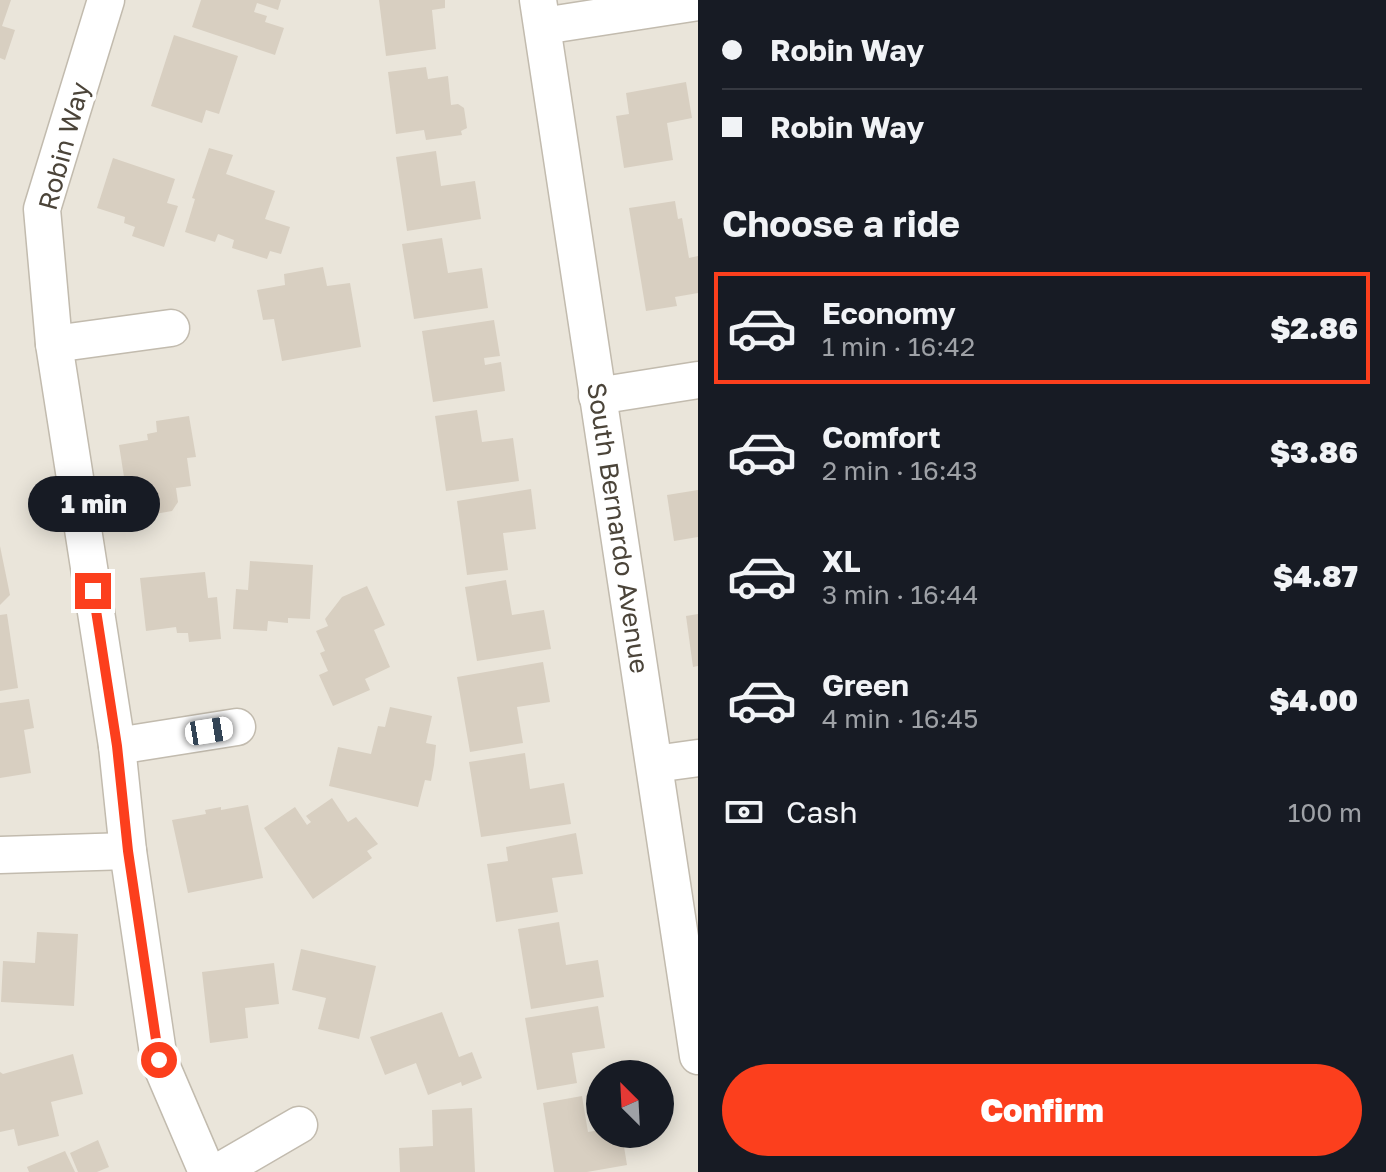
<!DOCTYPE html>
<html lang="en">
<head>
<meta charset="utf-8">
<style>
	body { margin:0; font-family:"Golos Text",sans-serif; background:#242831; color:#f1f3f6; height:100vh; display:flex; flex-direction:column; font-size:30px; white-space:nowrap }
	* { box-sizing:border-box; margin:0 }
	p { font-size:26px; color:#9ea1a6 }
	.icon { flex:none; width:44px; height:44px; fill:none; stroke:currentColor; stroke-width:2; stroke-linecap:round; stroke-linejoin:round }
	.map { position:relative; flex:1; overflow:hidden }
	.drawer { display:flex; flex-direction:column; background:#171b24; width:688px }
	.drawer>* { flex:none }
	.banner { display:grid; align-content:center; height:176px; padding:0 24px; background:#171b24 }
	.needle { width:52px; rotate:336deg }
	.tools { position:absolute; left:586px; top:1060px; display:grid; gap:16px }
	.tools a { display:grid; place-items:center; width:88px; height:88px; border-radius:50%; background:#171b24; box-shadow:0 4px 20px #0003; font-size:40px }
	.end { position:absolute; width:36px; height:36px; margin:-18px; border:10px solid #fc3f1d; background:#fff; box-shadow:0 0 0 4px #fff }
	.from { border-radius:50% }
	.bubble { position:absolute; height:56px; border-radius:28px; background:#171b24; box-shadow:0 4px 20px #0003; font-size:26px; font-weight:800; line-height:56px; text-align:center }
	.car { position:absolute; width:24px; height:48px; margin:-24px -12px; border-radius:10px; box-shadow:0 0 6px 2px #0007; background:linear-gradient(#fff 24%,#345 0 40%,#fff 0 76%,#345 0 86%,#fff 0) }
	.banner b { display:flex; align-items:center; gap:28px; height:76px; font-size:30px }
	.banner b+b { border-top:2px solid #363941 }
	.banner i { width:20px; height:20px; background:#f1f3f6 }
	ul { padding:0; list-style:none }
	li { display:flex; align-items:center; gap:24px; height:112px; margin:0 16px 12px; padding:0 8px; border:4px solid transparent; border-radius:0px }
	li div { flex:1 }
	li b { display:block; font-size:30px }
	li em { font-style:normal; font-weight:800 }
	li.current { border-color:#fc3f1d }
	li>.icon { width:72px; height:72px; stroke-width:1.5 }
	h2 { padding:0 24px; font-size:36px; line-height:96px }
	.pay { display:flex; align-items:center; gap:20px; height:88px; padding:0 24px; font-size:30px }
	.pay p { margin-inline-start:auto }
	.button { display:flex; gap:16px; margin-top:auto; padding:16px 24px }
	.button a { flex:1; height:92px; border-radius:48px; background:#fc3f1d; color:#fff; font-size:32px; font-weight:800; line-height:92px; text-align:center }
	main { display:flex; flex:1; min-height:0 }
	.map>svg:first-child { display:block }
	.residential { fill:#eae5da; fill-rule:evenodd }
	.building { fill:#d8cfc1 }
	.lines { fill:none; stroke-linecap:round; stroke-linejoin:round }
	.minor-casing { stroke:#c2bbae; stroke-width:39 }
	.minor { stroke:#fff; stroke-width:36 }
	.route { stroke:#fc3f1d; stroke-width:10 }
	.labels { text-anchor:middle; stroke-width:8; stroke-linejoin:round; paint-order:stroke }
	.street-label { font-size:26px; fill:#4b4439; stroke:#fff }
</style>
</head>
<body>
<main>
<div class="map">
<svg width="698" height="1172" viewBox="0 0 698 1172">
	<rect width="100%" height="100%" fill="#f6f3ec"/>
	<path class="residential" d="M0,0H698V1172H0ZM600,1074H660V1134H600Z"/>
	<g class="building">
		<polygon points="0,0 11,0 2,26 15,30 5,60 0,58"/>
		<polygon points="201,0 281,0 278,10 257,3 254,12 267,16 265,22 284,28 275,55 192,27"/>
		<polygon points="379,0 445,0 445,8 432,10 436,49 386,56"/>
		<polygon points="174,35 238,56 219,114 206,110 202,123 151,106"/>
		<polygon points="426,67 428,79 448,76 451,105 458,104 464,108 467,128 461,131 462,135 426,140 424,130 396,134 388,72"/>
		<polygon points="686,82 692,118 667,123 673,160 624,168 616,116 629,114 626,93"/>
		<polygon points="209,148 233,155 226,174 275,191 265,219 290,227 281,254 270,251 267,259 232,248 234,240 218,234 215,242 185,232 195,199 192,198"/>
		<polygon points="436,151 441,186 475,181 481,219 407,231 396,157"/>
		<polygon points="113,158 175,179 167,203 178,206 164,247 132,236 135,227 124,223 125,217 97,208"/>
		<polygon points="675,201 678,219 682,218 689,258 698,256 698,293 675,297 677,306 646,311 629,208"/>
		<polygon points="442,238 448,273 482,268 488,308 414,319 402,244"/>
		<polygon points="323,267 327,286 350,283 361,347 282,361 274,319 263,320 257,290 285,285 284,274"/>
		<polygon points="494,320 500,356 484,358 485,365 501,362 505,391 433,402 422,331"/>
		<polygon points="477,410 482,442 513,438 519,481 446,491 435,416"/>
		<polygon points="189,416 196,457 187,458 191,486 176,488 178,502 172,511 155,514 148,507 145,493 127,496 119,445 148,440 147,434 157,432 156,421"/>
		<polygon points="531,489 536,529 503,533 508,570 467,575 457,501"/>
		<polygon points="698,490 698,537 674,541 667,495"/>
		<polygon points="0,546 10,595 0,605"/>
		<polygon points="250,561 313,565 310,619 288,618 288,623 268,621 267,631 233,629 236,589 248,590"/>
		<polygon points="205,572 208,598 217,597 221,639 189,642 188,633 177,633 176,627 146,631 140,578"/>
		<polygon points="506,580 512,615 544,610 551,649 477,661 465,587"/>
		<polygon points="367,586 385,625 374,630 390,667 365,679 370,690 333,706 319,675 328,671 320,653 325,651 316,631 328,626 325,619 342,597"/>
		<polygon points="7,614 18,688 0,691 0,615"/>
		<polygon points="698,614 698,666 693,667 686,616"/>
		<polygon points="543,662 550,702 517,707 523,743 470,752 457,677"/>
		<polygon points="29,699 34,728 24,730 31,773 0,778 0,703"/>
		<polygon points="390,707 432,716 426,743 436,745 434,765 431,781 425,780 418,807 329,786 338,747 371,754 378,726 385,727"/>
		<polygon points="525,753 530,789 564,783 571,824 481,837 469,762"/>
		<polygon points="332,798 348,822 356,817 378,844 367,851 372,858 313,899 264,828 295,807 307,825 311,822 306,816"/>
		<polygon points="248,805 263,878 188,893 172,820 206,814 205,810 221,807 221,810"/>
		<polygon points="576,833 583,874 552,878 558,912 496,922 487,864 508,861 506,847"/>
		<polygon points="559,922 566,965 598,960 604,997 531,1009 518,929"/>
		<polygon points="37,932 78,934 74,1006 1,1002 3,961 35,963"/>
		<polygon points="301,949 376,966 359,1039 318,1029 326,998 292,990"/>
		<polygon points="274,963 279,1004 245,1008 248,1038 210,1043 202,972"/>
		<polygon points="598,1006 605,1048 572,1053 577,1083 537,1090 525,1018"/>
		<polygon points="442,1012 459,1057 472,1052 482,1078 462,1086 461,1082 428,1095 416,1063 385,1075 370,1037"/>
		<polygon points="73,1054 83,1094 51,1102 59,1136 18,1146 14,1129 0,1132 0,1072 3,1074"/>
		<polygon points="582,1096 588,1132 600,1130 600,1134 622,1134 627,1165 587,1172 554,1172 543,1103"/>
		<polygon points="472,1108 475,1172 400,1172 399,1148 433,1146 432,1110"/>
		<polygon points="98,1140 109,1167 97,1172 78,1172 70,1153"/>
		<polygon points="65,1151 75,1172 29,1172 27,1167"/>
	</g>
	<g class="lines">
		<defs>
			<g id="minor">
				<polyline points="106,0 42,209 54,344 117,746 128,851 159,1060 207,1172"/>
				<path id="s1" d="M538,0L698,1056"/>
				<polyline points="543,26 698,2"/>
				<polyline points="54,344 171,328"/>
				<polyline points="597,396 698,380"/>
				<polyline points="117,746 237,727"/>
				<polyline points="655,764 698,758"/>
				<polyline points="0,855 128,851"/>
				<polyline points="218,1172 299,1125"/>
			</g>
		</defs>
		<use href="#minor" class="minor-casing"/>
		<use href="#minor" class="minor"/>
	</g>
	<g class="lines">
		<polyline class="route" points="93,591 117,746 128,851 159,1060"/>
	</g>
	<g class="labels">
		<g class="street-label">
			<text transform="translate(64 146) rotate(-75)" y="9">Robin Way</text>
			<text dy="9" stroke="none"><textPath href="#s1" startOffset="534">South Bernardo Avenue</textPath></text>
		</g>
	</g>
</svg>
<div class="tools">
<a><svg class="needle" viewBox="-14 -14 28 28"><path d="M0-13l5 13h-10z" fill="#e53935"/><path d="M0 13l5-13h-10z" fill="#9ea1a6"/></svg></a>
</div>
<i class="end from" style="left:159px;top:1060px"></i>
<i class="end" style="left:93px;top:591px"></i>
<div class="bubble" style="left:28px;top:476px;width:132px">1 min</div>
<i class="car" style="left:209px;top:731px;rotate:81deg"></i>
</div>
<section class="drawer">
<div class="banner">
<b><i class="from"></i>Robin Way</b>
<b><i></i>Robin Way</b>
</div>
<h2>Choose a ride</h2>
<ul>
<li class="current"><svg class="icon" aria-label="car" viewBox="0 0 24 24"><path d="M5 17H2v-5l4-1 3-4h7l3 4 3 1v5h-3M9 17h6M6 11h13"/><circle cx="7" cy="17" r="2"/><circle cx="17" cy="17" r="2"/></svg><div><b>Economy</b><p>1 min · 16:42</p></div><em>$2.86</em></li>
<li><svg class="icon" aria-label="car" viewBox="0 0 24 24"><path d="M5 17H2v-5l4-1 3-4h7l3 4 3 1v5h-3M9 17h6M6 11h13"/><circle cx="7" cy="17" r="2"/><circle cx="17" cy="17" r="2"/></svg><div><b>Comfort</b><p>2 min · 16:43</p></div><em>$3.86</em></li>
<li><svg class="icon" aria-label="car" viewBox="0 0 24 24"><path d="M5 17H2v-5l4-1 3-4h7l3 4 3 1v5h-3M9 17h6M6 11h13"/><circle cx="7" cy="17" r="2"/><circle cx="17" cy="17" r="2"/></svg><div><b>XL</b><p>3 min · 16:44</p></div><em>$4.87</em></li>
<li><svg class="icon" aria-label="car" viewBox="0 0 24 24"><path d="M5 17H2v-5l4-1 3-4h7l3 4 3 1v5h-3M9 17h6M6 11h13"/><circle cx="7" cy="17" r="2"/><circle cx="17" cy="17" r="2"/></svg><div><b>Green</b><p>4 min · 16:45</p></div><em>$4.00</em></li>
</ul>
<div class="pay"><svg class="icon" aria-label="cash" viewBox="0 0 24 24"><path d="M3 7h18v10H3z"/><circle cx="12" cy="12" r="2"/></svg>Cash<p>100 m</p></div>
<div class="button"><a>Confirm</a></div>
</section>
</main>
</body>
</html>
